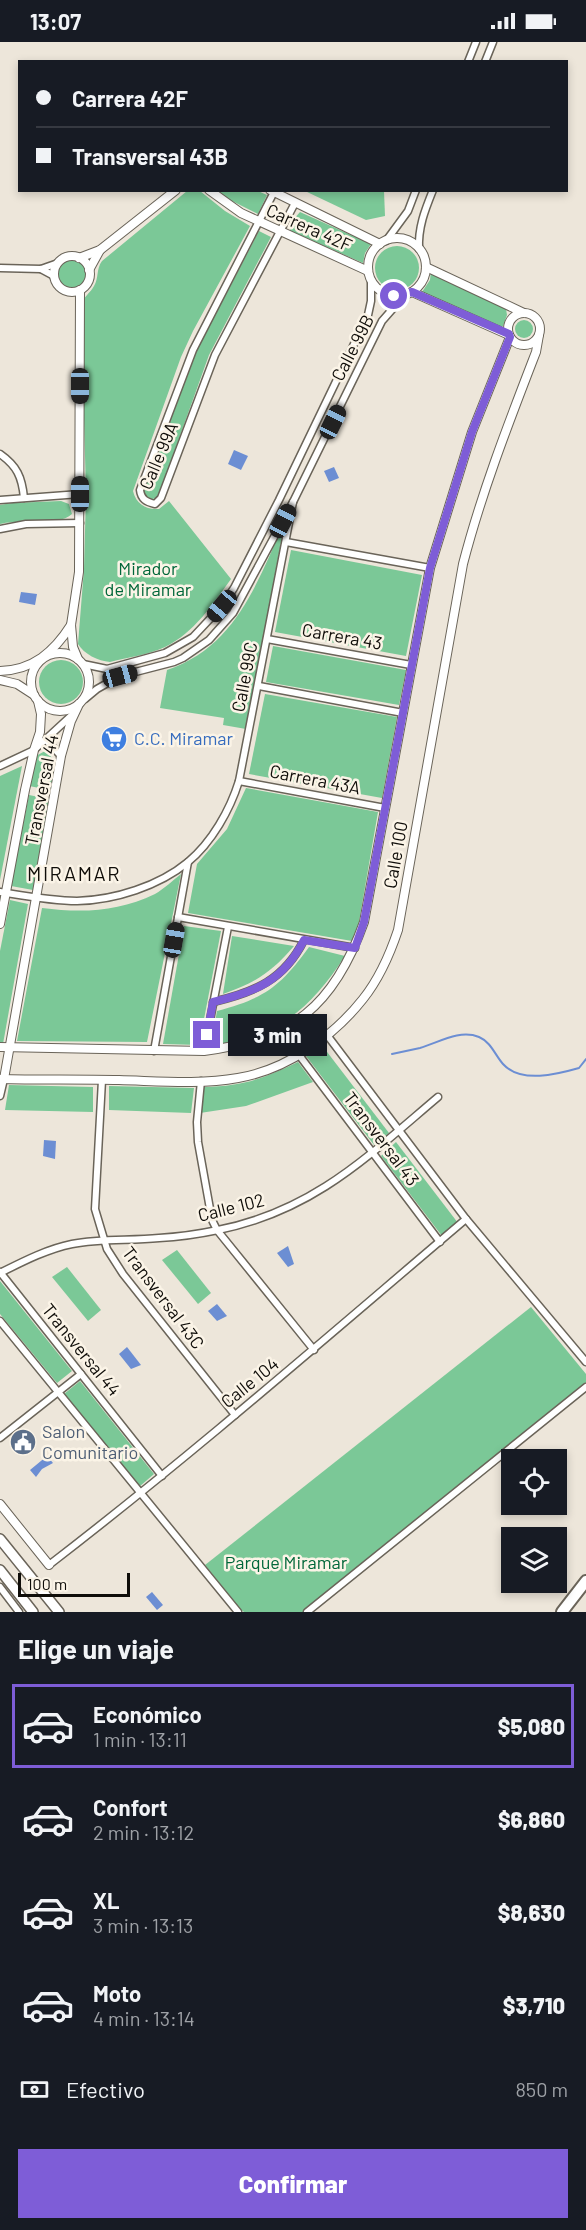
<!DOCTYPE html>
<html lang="es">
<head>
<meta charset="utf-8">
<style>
	body { margin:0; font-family:Barlow,sans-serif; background:#242831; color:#f1f3f6; height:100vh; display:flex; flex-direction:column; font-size:22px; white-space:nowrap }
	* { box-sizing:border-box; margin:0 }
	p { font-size:20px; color:#9ea1a6 }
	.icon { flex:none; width:33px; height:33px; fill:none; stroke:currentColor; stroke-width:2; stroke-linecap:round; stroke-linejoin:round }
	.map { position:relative; height:1570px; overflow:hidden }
	.sheet { display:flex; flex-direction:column; background:#171b24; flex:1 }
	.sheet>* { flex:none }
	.guide { position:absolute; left:18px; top:18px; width:550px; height:132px; border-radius:0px; box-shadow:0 3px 9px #0003; display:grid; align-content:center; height:132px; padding:0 18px; background:#171b24 }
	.fabs { position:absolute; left:501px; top:1407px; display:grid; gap:12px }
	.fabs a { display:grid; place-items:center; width:66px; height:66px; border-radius:0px; background:#171b24; box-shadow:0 3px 9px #0003; font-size:30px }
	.scale { position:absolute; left:18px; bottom:15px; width:112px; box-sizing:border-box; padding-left:6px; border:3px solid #0f0d09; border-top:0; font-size:16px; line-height:21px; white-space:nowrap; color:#0f0d09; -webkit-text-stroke:4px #fbf4e7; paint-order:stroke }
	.end { position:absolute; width:27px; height:27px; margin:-14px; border:8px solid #7e5dd7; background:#fff; box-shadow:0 0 0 3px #fff }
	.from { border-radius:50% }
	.bubble { position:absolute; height:42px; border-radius:0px; background:#171b24; box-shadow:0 3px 9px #0003; font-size:20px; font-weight:800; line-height:42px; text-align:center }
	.car { position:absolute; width:18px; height:36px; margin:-18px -9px; border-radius:8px; box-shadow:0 0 4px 2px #0007; background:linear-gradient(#222 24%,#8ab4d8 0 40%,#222 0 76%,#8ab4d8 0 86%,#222 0) }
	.guide b { display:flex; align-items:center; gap:21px; height:57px; font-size:22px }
	.guide b+b { border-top:2px solid #363941 }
	.guide i { width:15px; height:15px; background:#f1f3f6 }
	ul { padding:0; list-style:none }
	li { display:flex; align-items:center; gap:18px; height:84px; margin:0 12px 9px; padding:0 6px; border:3px solid transparent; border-radius:0px }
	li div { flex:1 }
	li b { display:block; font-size:22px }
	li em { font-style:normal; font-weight:800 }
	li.active { border-color:#7e5dd7 }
	li>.icon { width:54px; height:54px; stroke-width:1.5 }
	h2 { padding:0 18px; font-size:27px; line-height:72px }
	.pay { display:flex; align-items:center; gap:15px; height:66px; padding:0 18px; font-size:22px }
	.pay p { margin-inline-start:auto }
	.primary-button { display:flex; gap:12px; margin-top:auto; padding:12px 18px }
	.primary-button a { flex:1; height:69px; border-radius:0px; background:#7e5dd7; color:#fff; font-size:24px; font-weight:800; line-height:69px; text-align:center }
	.status { display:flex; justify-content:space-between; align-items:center; height:42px; padding:0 30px; background:#171b24; direction:ltr }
	.status svg { height:16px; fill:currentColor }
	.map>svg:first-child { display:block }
	.green { fill:#7bc897 }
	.water { fill:#6c8ed3 }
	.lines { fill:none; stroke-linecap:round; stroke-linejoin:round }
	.stream { stroke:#6c8ed3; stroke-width:2 }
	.minor-casing { stroke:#6a6459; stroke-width:9 }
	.tertiary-casing { stroke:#6a6459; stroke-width:10 }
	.primary-casing { stroke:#6a6459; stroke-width:12 }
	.trunk-casing { stroke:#6a6459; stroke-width:14 }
	.minor { stroke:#fff; stroke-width:6 }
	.tertiary { stroke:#fff; stroke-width:8 }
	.primary { stroke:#fff; stroke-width:9 }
	.trunk { stroke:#fff; stroke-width:10 }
	.route { stroke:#7e5dd7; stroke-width:8 }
	.labels { text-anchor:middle; stroke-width:5; stroke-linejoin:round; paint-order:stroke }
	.street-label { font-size:18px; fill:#0f0d09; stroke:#fbf4e7 }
	.park-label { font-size:18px; fill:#006739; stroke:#fbf4e7 }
	.shop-label { font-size:18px; fill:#366cbe; stroke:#fbf4e7; text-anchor:start }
	.service-label { font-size:18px; fill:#4e5e75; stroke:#fbf4e7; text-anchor:start }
	.neighbourhood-label { font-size:20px; letter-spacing:1.5px; fill:#0f0d09; stroke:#fbf4e7 }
</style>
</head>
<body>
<div class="status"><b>13:07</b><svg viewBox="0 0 49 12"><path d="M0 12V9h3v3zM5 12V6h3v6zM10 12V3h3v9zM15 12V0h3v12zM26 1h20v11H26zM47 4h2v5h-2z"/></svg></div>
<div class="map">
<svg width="586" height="1570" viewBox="0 0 586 1570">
	<rect width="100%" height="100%" fill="#ede6da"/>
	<g class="green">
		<path d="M187,149H200L225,169L250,184L193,289L181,315L133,449C136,462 146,468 159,467L169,459L231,537C213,562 194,591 165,605C148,613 128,615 110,620C98,619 84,612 78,602L84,527L86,452L81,261C85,254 90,251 94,244C99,236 96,227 102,219Z"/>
		<polygon points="217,149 258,149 267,153 258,172 232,159"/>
		<polygon points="305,149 384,149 385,174 366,178"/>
		<polygon points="300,170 371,202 365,211 363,221 290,189 293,178"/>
		<polygon points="259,189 271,195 209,313 158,455 150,458 144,454 144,448 197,308"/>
		<circle cx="397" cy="226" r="22"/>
		<circle cx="72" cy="232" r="15"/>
		<polygon points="431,229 506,267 507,273 503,284 499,285 422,250 430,238"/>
		<circle cx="524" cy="287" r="9"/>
		<path d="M61,459L69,462L72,472C59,485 20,476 0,482V463L12,461Z"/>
		<path d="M285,479L246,687L223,683L224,676L160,666L167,628C237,604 257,540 285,479Z"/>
		<polygon points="291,508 422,533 406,614 275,590"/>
		<polygon points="273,604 406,628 399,663 266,640"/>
		<circle cx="61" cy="640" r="22"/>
		<polygon points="265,652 397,675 382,756 249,732"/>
		<path d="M45,709C60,719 53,732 50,748L29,744L34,715Z"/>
		<polygon points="22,724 0,838 0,734"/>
		<polygon points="246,746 378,770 359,880 352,899 188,871 197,822 227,787"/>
		<polygon points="29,753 49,757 33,848 11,844"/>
		<path d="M181,832L147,1000L17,999L42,866C82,871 118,870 155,852C164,847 173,838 181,832Z"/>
		<polygon points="10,858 28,862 3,1002 0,1002 0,909"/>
		<polygon points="184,884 221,889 199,1003 163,1002"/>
		<path d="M232,894L294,904C272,930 255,941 223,952Z"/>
		<path d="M309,905L345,914C310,968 276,996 211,1003L217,969C265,956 280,945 309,905Z"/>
		<polygon points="321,1002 389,1091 374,1103 306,1014"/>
		<path d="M298,1020L313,1040L246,1064L200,1071L204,1045C244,1044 262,1037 298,1020Z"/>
		<polygon points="9,1043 93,1045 93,1070 5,1068"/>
		<polygon points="109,1044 194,1046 191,1071 109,1068"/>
		<polygon points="396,1100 458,1181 442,1194 381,1114"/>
		<polygon points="177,1208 211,1251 198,1262 162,1218"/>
		<polygon points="67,1225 101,1268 88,1279 52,1235"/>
		<polygon points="0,1239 72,1329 57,1341 0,1272"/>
		<polygon points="531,1265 586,1332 586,1342 303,1570 244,1570 240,1567 205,1523"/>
		<polygon points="80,1339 154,1432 139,1445 64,1352"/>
	</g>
	<g class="water">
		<polygon points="234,408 248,414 241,428 228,422"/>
		<polygon points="334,425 339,436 329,440 324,429"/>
		<polygon points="21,550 37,552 35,563 19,560"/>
		<polygon points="44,1098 56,1099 55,1117 43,1114"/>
		<polygon points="288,1204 294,1222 288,1225 277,1211"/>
		<polygon points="217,1262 227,1274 217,1279 208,1269"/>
		<polygon points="127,1305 141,1323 131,1327 119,1312"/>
		<polygon points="47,1414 53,1421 42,1427 36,1435 30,1428"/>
		<polygon points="152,1550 163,1563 157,1568 146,1555"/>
	</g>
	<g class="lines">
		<path class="stream" d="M392,1012C401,1010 411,1008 420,1006C438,1001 459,987 479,995C491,1000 495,1013 503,1022C521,1042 558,1032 579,1026L586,1017"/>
		<defs>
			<g id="minor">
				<polyline points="468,20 476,0"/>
				<polyline points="485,20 493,0"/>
				<path d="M274,150L193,308L140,448C141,457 146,460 155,462L161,456L215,313L295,161"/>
				<polyline points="386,199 408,169 416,148"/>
				<path d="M419,207C418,185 425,168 433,148"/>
				<polyline points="0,226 41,227 58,221"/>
				<polyline points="41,227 54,234"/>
				<path d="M0,412C17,424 22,435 24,456"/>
				<polyline points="0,458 80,452"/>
				<polyline points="0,487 26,482 80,481"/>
				<polyline points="286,500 430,526"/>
				<polyline points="267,597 411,623"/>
				<polyline points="83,622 107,627 165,611 193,595 222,564 234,546 279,458 368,273 371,259 371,238"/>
				<polyline points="259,644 403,671"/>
				<polyline points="85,657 97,647 120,634 174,620 183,616 209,598 233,571 293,460 382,279 404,254"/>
				<polyline points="46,698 61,714"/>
				<polyline points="0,724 34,708 72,673"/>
				<polyline points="239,739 385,766"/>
				<path d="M0,850C25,854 52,859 77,859C115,858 159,844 188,820C212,800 230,768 239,739L293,460"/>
				<polyline points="178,875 355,906"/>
				<path d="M213,960C255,950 284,938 304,898"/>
				<polyline points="327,993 466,1177 586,1320"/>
				<polyline points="154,1009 188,820"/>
				<polyline points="204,1009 228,885"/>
				<polyline points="299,1013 440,1200"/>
				<polyline points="102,1038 95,1167 107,1207 123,1232 235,1373"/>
				<polyline points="201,1039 197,1080 198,1100 212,1178 217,1188 314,1308"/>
				<polyline points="0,1054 4,1037"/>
				<polyline points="0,1230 162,1434"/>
				<path d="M0,1231C22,1220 47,1207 72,1202C101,1196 130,1199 159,1196C178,1195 199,1192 218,1188C313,1169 367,1115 438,1055"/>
				<polyline points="0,1279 238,1570"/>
				<polyline points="0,1396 81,1332"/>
				<path d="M49,1523C192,1413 328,1294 466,1177"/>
				<polyline points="0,1545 19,1570"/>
				<polyline points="307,1570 586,1345"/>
			</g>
			<g id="tertiary">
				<polyline points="209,148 241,171 368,229"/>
				<polyline points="270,148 380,202"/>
				<circle cx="397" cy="225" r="29"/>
				<circle cx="72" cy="232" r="18"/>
				<polyline points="79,216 100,208 176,148"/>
				<polyline points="426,225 524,271"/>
				<polyline points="89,228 100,208"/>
				<polyline points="412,250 509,293"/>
				<circle cx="524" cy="287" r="16"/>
				<circle cx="60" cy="640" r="29"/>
				<polyline points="78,617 73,605 71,583 79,530 80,248"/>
				<path d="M0,629C33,628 54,610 71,583"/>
				<polyline points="0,638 17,642 34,653"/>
				<polyline points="0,882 25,748 34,708 40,690 41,672 38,659"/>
				<path d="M0,1005L204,1009C292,998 334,964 364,880L430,526L472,390L510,295"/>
				<path d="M0,1037C40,1038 79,1037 119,1038C158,1039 199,1043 238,1036C286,1028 333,995 363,957C379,937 390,912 398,888L463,522C482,449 509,380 536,310L539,293"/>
				<polyline points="4,1037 61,714 71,679 79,662"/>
				<polyline points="0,1462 49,1523"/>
			</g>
			<g id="primary">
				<polyline points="0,1497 59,1570"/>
				<polyline points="0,1528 33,1570"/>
			</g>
			<polyline id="trunk" points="562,1570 586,1539"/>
		</defs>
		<use href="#minor" class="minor-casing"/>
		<use href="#tertiary" class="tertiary-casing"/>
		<use href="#primary" class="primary-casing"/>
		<use href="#trunk" class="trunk-casing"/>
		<use href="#minor" class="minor"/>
		<use href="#tertiary" class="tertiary"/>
		<use href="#primary" class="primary"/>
		<use href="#trunk" class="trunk"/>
	</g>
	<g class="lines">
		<path class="route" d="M207,993L213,960C256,950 284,938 304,898L355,906L364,880L430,526L472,390L510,295L509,292L412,250L394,254"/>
	</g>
	<defs>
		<symbol id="supermarket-disc" viewBox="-11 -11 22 22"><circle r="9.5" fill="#3f7fe0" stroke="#fbf4e7"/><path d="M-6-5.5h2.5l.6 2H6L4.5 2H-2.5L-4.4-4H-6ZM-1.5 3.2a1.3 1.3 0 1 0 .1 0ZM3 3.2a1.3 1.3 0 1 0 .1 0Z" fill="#fff"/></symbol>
		<symbol id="civic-disc" viewBox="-11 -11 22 22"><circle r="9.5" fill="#5c6f8a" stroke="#fbf4e7"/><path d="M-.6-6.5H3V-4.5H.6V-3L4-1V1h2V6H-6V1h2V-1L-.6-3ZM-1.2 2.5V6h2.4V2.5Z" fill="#fff"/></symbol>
	</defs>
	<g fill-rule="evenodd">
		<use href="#supermarket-disc" x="99" y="682" width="30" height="30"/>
		<use href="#civic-disc" x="8" y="1385" width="30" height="30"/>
	</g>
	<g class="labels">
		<g class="street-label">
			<text transform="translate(309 186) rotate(24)" y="6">Carrera 42F</text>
			<text transform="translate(353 306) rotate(-63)" y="6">Calle 99B</text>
			<text transform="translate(159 414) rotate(-67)" y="6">Calle 99A</text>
			<text transform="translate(342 595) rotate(10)" y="6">Carrera 43</text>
			<text transform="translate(245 635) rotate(-79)" y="6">Calle 99C</text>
			<text transform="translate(315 738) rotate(11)" y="6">Carrera 43A</text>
			<text transform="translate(42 748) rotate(-79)" y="6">Transversal 44</text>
			<text transform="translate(396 813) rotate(-80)" y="6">Calle 100</text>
			<text transform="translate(381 1097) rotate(53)" y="6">Transversal 43</text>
			<text transform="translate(231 1166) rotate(-14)" y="6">Calle 102</text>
			<text transform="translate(163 1256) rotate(53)" y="6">Transversal 43C</text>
			<text transform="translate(81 1308) rotate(51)" y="6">Transversal 44</text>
			<text transform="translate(250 1341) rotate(-39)" y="6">Calle 104</text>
		</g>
		<g class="park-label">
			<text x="148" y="533">Mirador<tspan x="148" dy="21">de Miramar</tspan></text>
			<text x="286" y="1527">Parque Miramar</text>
		</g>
		<g class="shop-label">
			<text x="134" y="703">C.C. Miramar</text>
		</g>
		<g class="service-label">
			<text x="42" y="1396">Salon<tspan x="42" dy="21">Comunitario</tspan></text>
		</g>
		<g class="neighbourhood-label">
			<text x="74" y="839">MIRAMAR</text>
		</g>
	</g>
</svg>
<div class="fabs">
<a><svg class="icon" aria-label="locate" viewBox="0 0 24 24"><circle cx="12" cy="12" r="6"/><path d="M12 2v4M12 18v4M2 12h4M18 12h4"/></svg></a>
<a><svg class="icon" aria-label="layers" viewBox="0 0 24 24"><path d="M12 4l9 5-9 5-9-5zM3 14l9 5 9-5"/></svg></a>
</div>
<div class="scale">100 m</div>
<i class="end from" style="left:394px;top:254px"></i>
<i class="end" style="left:207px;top:993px"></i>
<div class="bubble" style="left:228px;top:972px;width:99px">3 min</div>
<i class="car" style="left:80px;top:344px;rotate:180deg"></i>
<i class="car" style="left:333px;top:380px;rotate:26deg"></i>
<i class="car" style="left:80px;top:452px;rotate:0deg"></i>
<i class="car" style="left:283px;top:479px;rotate:28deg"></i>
<i class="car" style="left:222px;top:564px;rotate:220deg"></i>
<i class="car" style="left:120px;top:634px;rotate:75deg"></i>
<i class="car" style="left:174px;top:898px;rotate:10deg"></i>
<div class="guide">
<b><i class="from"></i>Carrera 42F</b>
<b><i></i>Transversal 43B</b>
</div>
</div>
<section class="sheet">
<h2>Elige un viaje</h2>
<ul>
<li class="active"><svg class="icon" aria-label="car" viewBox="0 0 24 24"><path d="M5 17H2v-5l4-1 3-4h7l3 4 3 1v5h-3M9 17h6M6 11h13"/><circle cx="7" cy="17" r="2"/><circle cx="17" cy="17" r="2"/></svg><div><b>Económico</b><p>1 min · 13:11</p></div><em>$5,080</em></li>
<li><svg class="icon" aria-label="car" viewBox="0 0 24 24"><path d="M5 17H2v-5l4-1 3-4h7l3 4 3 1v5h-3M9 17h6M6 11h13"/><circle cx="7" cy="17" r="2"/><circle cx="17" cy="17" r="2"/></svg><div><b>Confort</b><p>2 min · 13:12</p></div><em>$6,860</em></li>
<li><svg class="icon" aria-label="car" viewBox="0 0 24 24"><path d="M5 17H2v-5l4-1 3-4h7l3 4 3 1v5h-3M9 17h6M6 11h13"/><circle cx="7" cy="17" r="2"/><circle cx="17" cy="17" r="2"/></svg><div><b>XL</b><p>3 min · 13:13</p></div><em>$8,630</em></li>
<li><svg class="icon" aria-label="car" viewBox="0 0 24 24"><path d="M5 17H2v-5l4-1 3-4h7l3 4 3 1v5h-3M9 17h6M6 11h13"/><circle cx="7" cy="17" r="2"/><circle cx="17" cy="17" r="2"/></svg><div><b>Moto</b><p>4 min · 13:14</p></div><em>$3,710</em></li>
</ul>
<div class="pay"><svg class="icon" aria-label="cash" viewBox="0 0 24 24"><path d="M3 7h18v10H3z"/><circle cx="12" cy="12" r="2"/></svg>Efectivo<p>850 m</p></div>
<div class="primary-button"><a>Confirmar</a></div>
</section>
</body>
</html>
